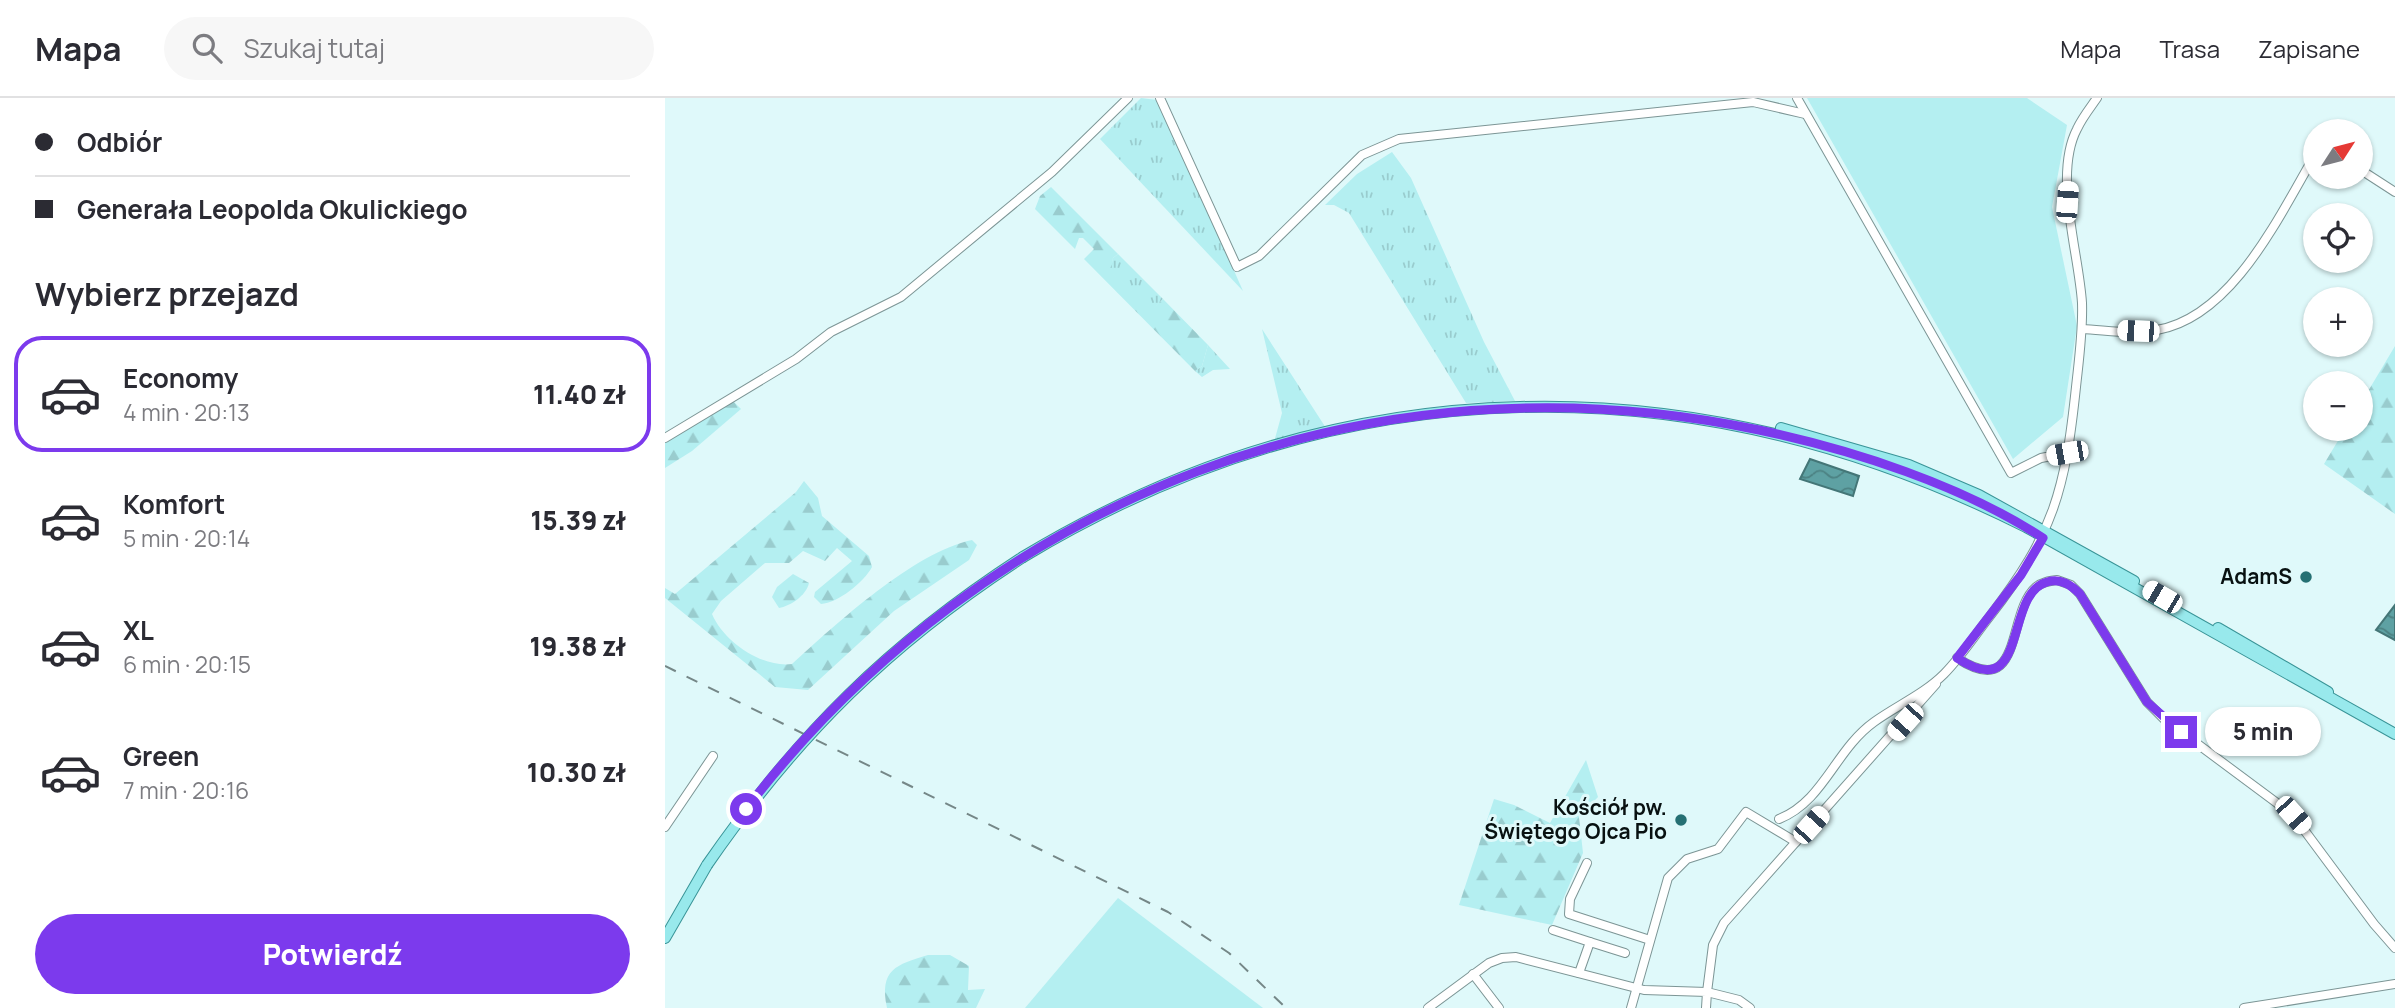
<!DOCTYPE html>
<html lang="pl">
<head>
<meta charset="utf-8">
<style>
	body { margin:0; font-family:Manrope,sans-serif; background:#f7f7f7; color:#2b2b33; height:100vh; display:flex; flex-direction:column; font-size:26px; white-space:nowrap }
	* { box-sizing:border-box; margin:0 }
	p { font-size:23px; color:#7c7c81 }
	.icon { flex:none; width:38px; height:38px; fill:none; stroke:currentColor; stroke-width:2; stroke-linecap:round; stroke-linejoin:round }
	.map { position:relative; flex:1; overflow:hidden }
	.panel { display:flex; flex-direction:column; background:#fff; width:665px }
	.panel>* { flex:none }
	.top-card { display:grid; align-content:center; height:154px; padding:0 35px; background:#fff }
	.needle { width:46px; rotate:54deg }
	.controls { position:absolute; left:1638px; top:21px; display:grid; gap:14px }
	.controls a { display:grid; place-items:center; width:70px; height:70px; border-radius:50%; background:#fff; box-shadow:0 2px 5px #0004; font-size:35px }
	.end { position:absolute; width:32px; height:32px; margin:-16px; border:9px solid #7c3aed; background:#fff; box-shadow:0 0 0 4px #fff }
	.from { border-radius:50% }
	.bubble { position:absolute; height:49px; border-radius:24px; background:#fff; box-shadow:0 2px 5px #0004; font-size:23px; font-weight:800; line-height:49px; text-align:center }
	.car { position:absolute; width:21px; height:42px; margin:-21px -10px; border-radius:9px; box-shadow:0 0 5px 2px #0007; background:linear-gradient(#fff 24%,#345 0 40%,#fff 0 76%,#345 0 86%,#fff 0) }
	.top-card b { display:flex; align-items:center; gap:24px; height:66px; font-size:26px }
	.top-card b+b { border-top:2px solid #e1e1e2 }
	.top-card i { width:18px; height:18px; background:#2b2b33 }
	ul { padding:0; list-style:none }
	li { display:flex; align-items:center; gap:21px; height:116px; margin:0 14px 10px; padding:0 21px; border:4px solid transparent; border-radius:28px }
	li div { flex:1 }
	li b { display:block; font-size:26px }
	li em { font-style:normal; font-weight:800 }
	li.on { border-color:#7c3aed }
	li>.icon { width:63px; height:63px; stroke-width:1.5 }
	h2 { padding:0 35px; font-size:32px; line-height:84px }
	.action { display:flex; gap:14px; margin-top:auto; padding:14px 35px }
	.action a { flex:1; height:80px; border-radius:42px; background:#7c3aed; color:#fff; font-size:28px; font-weight:800; line-height:80px; text-align:center }
	header { display:flex; align-items:center; gap:42px; box-sizing:border-box; height:98px; padding:0 35px; background:#fff; border-bottom:2px solid #e1e1e2 }
	header strong { font-size:33px }
	nav { display:flex; gap:38px; margin-inline-start:auto; font-size:24px }
	.search { width:490px; height:63px; background:#f7f7f7; display:flex; align-items:center; gap:18px; box-sizing:border-box; padding:0 24px; border-radius:38px; color:#7c7c81; font-size:26px }
	main { display:flex; flex:1; min-height:0 }
	.map>svg:first-child { display:block }
	.grass { fill:url(#grass-tufts) }
	.forest { fill:url(#forest-firs) }
	.garden { fill:#b4eff1 }
	.water { fill:url(#water-waves); stroke:#447677; stroke-width:2 }
	.lines { fill:none; stroke-linecap:round; stroke-linejoin:round }
	.minor-casing { stroke:#7c9595; stroke-width:10 }
	.major-casing { stroke:#399497; stroke-width:12 }
	.minor { stroke:#fff; stroke-width:8 }
	.major { stroke:#98e9ec; stroke-width:10 }
	.rail { stroke:#758787; stroke-width:2; stroke-dasharray:12 12; stroke-linecap:butt }
	.major-bridge-casing { stroke:#399497; stroke-width:12; stroke-linecap:butt }
	.major-bridge { stroke:#98e9ec; stroke-width:10 }
	.route { stroke:#7c3aed; stroke-width:9 }
	.poi-dot { fill:#257073; stroke:#dff9fa; stroke-width:2.5 }
	.labels { text-anchor:middle; stroke-width:6; stroke-linejoin:round; paint-order:stroke }
	.poi-label { font-size:21px; font-weight:bold; fill:#081111; stroke:#dff9fa; text-anchor:end }
</style>
</head>
<body>
<header>
<strong>Mapa</strong>
<div class="search"><svg class="icon" aria-label="search" viewBox="0 0 24 24"><circle cx="10" cy="10" r="6"/><path d="M15 15l6 6"/></svg>Szukaj tutaj</div>
<nav><a>Mapa</a><a>Trasa</a><a>Zapisane</a></nav>
</header>
<main>
<section class="panel">
<div class="top-card">
<b><i class="from"></i>Odbiór</b>
<b><i></i>Generała Leopolda Okulickiego</b>
</div>
<h2>Wybierz przejazd</h2>
<ul>
<li class="on"><svg class="icon" aria-label="car" viewBox="0 0 24 24"><path d="M5 17H2v-5l4-1 3-4h7l3 4 3 1v5h-3M9 17h6M6 11h13"/><circle cx="7" cy="17" r="2"/><circle cx="17" cy="17" r="2"/></svg><div><b>Economy</b><p>4 min · 20:13</p></div><em>11.40 zł</em></li>
<li><svg class="icon" aria-label="car" viewBox="0 0 24 24"><path d="M5 17H2v-5l4-1 3-4h7l3 4 3 1v5h-3M9 17h6M6 11h13"/><circle cx="7" cy="17" r="2"/><circle cx="17" cy="17" r="2"/></svg><div><b>Komfort</b><p>5 min · 20:14</p></div><em>15.39 zł</em></li>
<li><svg class="icon" aria-label="car" viewBox="0 0 24 24"><path d="M5 17H2v-5l4-1 3-4h7l3 4 3 1v5h-3M9 17h6M6 11h13"/><circle cx="7" cy="17" r="2"/><circle cx="17" cy="17" r="2"/></svg><div><b>XL</b><p>6 min · 20:15</p></div><em>19.38 zł</em></li>
<li><svg class="icon" aria-label="car" viewBox="0 0 24 24"><path d="M5 17H2v-5l4-1 3-4h7l3 4 3 1v5h-3M9 17h6M6 11h13"/><circle cx="7" cy="17" r="2"/><circle cx="17" cy="17" r="2"/></svg><div><b>Green</b><p>7 min · 20:16</p></div><em>10.30 zł</em></li>
</ul>
<div class="action"><a>Potwierdź</a></div>
</section>
<div class="map">
<svg width="1730" height="910" viewBox="0 0 1730 910">
	<defs>
		<pattern id="grass-tufts" width="24" height="20" patternUnits="userSpaceOnUse" patternTransform="scale(1.75)"><rect width="24" height="20" fill="#b4eff1"/><path d="M3 7l-1-3M5 7V3M7 7l1-3M15 17l-1-3M17 17v-4M19 17l1-3" fill="none" stroke="#99ccce"/></pattern>
		<pattern id="forest-firs" width="22" height="20" patternUnits="userSpaceOnUse" patternTransform="scale(1.75)"><rect width="22" height="20" fill="#b4eff1"/><path d="M5 1l3.5 6h-7zM16 11l3.5 6h-7z" fill="#99ccce"/></pattern>
		<pattern id="water-waves" width="16" height="10" patternUnits="userSpaceOnUse" patternTransform="scale(1.75)"><rect width="16" height="10" fill="#5ea1a3"/><path d="M0 5q4-4 8 0t8 0" fill="none" stroke="#4c8283"/></pattern>
	</defs>
	<rect width="100%" height="100%" fill="#dff9fa"/>
	<g class="grass">
		<polygon points="476,0 492,2 500,16 578,193 435,41"/>
		<polygon points="727,54 746,80 819,244 850,303 801,305 684,115 669,107 660,107 692,76"/>
		<polygon points="453,156 498,201 488,212 445,174 448,160"/>
		<polygon points="597,231 661,330 609,344 617,315"/>
		<polygon points="543,247 565,271 548,272 537,279 530,273 537,268"/>
	</g>
	<g class="forest">
		<polygon points="386,89 453,156 448,160 446,174 488,211 498,201 543,247 537,268 530,273 419,161 429,151 418,140 414,140 410,151 370,111 375,98"/>
		<polygon points="1730,248 1730,416 1659,366 1680,331 1696,331 1696,305"/>
		<polygon points="68,303 76,311 27,353 0,370 0,344"/>
		<path d="M139,383L153,400L157,418L204,458L207,469C199,484 173,505 156,506L149,499L150,494L187,463L172,450L160,463L138,453L124,465H100L56,503L47,516C59,544 97,570 127,566C171,526 249,454 307,442L312,447L304,462L229,513L143,592L110,589L0,500V490L10,496L131,394Z"/>
		<path d="M128,476L144,485C141,498 125,508 114,510L107,499L112,489Z"/>
		<polygon points="921,662 933,699 914,719 918,755 887,827 794,807 829,701 849,707 885,725"/>
		<path d="M263,857H285L304,868L303,892L320,891L311,910H222C214,871 231,867 263,857Z"/>
	</g>
	<g class="garden">
		<polygon points="1142,0 1362,0 1402,27 1387,109 1412,228 1398,319 1348,361"/>
		<polygon points="453,800 598,910 360,910"/>
	</g>
	<g class="water">
		<polygon points="1145,361 1194,378 1188,398 1135,381"/>
		<polygon points="1730,507 1730,542 1711,532"/>
	</g>
	<g class="lines">
		<defs>
			<g id="minor">
				<polyline points="495,0 572,169 594,158 697,57 734,41 1088,4 1140,16"/>
				<polyline points="1132,0 1346,375 1376,360 1402,355"/>
				<polyline points="1696,72 1730,94"/>
				<path d="M1417,231C1441,232 1468,237 1492,232C1568,219 1615,116 1650,57"/>
				<polyline points="0,340 131,261 166,234 236,199 387,74 463,0"/>
				<path d="M1292,560C1359,604 1341,515 1371,489C1377,484 1384,483 1392,482L1406,487L1415,496L1482,604L1499,621L1628,717L1709,826L1730,850"/>
				<path d="M1114,721C1159,703 1170,652 1209,624C1231,608 1259,596 1279,576C1296,559 1310,537 1325,518C1389,435 1400,393 1411,289C1414,261 1418,233 1417,205C1414,155 1388,77 1412,31C1417,20 1425,10 1432,0"/>
				<polyline points="0,729 48,658"/>
				<polyline points="922,765 905,801 904,816 985,842"/>
				<polyline points="888,832 925,844"/>
				<polyline points="914,875 925,844 960,855"/>
				<polyline points="808,876 834,910"/>
				<polyline points="763,910 824,865 837,860 851,859 979,892 1042,894 1041,910"/>
				<polyline points="966,910 1003,780 1022,761 1053,751 1081,714 1131,744"/>
				<polyline points="1085,910 1074,902 1042,894 1048,847 1059,825 1271,586"/>
				<polyline points="1579,910 1730,886"/>
			</g>
			<g id="major">
				<polyline points="1116,330 1244,367 1314,397 1469,483"/>
				<path d="M358,459C678,266 1029,262 1361,429L1730,636"/>
				<polyline points="1553,530 1663,594"/>
				<polyline points="0,840 42,767"/>
			</g>
		</defs>
		<use href="#minor" class="minor-casing"/>
		<use href="#major" class="major-casing"/>
		<use href="#minor" class="minor"/>
		<use href="#major" class="major"/>
		<polyline class="rail" points="0,568 503,814 564,855 621,910"/>
		<defs>
			<path id="major-bridge" d="M42,767C132,637 225,545 358,459"/>
		</defs>
		<use href="#major-bridge" class="major-bridge-casing"/>
		<use href="#major-bridge" class="major-bridge"/>
	</g>
	<g class="lines">
		<path class="route" d="M81,711C322,398 706,250 1094,332C1188,352 1297,387 1378,440L1356,477L1292,560C1365,608 1338,496 1382,484C1396,480 1406,487 1415,496L1482,604L1516,634"/>
	</g>
	<g class="poi-dot">
		<circle cx="1641" cy="479" r="7"/>
		<circle cx="1016" cy="722" r="7"/>
	</g>
	<g class="labels">
		<g class="poi-label">
			<text x="1627" y="486">AdamS</text>
			<text x="1002" y="717">Kościół pw.<tspan x="1002" dy="24">Świętego Ojca Pio</tspan></text>
		</g>
	</g>
</svg>
<div class="controls">
<a><svg class="needle" viewBox="-14 -14 28 28"><path d="M0-13l5 13h-10z" fill="#e53935"/><path d="M0 13l5-13h-10z" fill="#7c7c81"/></svg></a>
<a><svg class="icon" aria-label="locate" viewBox="0 0 24 24"><circle cx="12" cy="12" r="6"/><path d="M12 2v4M12 18v4M2 12h4M18 12h4"/></svg></a>
<a>+</a>
<a>−</a>
</div>
<i class="end from" style="left:81px;top:711px"></i>
<i class="end" style="left:1516px;top:634px"></i>
<div class="bubble" style="left:1540px;top:609px;width:116px">5 min</div>
<i class="car" style="left:1402px;top:104px;rotate:4deg"></i>
<i class="car" style="left:1473px;top:233px;rotate:272deg"></i>
<i class="car" style="left:1402px;top:355px;rotate:260deg"></i>
<i class="car" style="left:1497px;top:499px;rotate:300deg"></i>
<i class="car" style="left:1240px;top:624px;rotate:222deg"></i>
<i class="car" style="left:1628px;top:717px;rotate:138deg"></i>
<i class="car" style="left:1146px;top:727px;rotate:42deg"></i>
</div>
</main>
</body>
</html>
